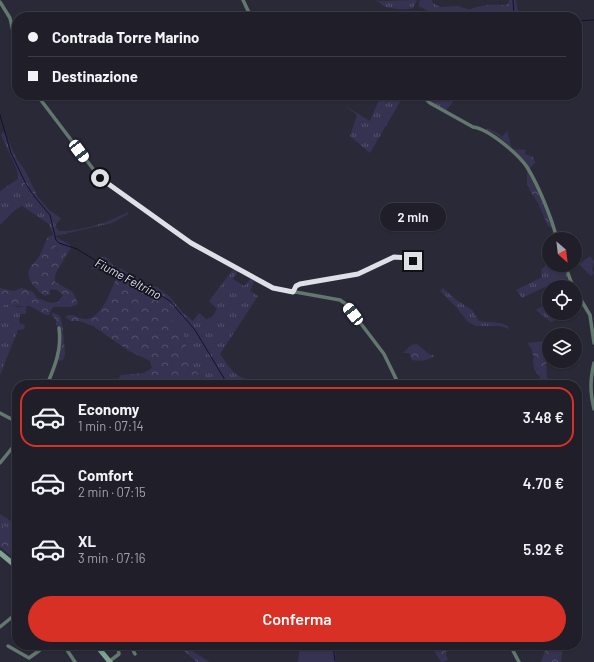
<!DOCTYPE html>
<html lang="it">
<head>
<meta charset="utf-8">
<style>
	body { margin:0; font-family:Barlow,sans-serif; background:#2d2c35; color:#f1f3f6; height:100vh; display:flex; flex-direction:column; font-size:15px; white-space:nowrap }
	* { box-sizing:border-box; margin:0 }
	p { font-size:13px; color:#a2a2a8 }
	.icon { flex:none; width:22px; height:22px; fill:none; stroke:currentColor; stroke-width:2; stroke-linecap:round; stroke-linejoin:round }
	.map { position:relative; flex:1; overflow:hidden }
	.panel { position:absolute; left:12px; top:380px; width:570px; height:270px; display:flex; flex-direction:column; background:#201f29; border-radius:16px; box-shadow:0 1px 3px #0004,0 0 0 1px #3d3d46 }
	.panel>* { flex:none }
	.top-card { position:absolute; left:12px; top:12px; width:570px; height:88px; border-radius:16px; box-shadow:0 1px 3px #0004,0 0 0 1px #3d3d46; display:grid; align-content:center; height:88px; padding:0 16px; background:#201f29 }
	.needle { width:26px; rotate:152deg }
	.fabs { position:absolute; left:542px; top:232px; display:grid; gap:8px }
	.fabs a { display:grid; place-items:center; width:40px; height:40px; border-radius:50%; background:#201f29; box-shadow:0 1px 3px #0004,0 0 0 1px #3d3d46; font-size:20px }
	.end { position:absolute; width:18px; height:18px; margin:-9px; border:5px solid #dfdfe8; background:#111; box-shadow:0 0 0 2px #111 }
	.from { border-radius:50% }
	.bubble { position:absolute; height:28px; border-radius:14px; background:#201f29; box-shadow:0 1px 3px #0004,0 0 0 1px #3d3d46; font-size:13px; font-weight:600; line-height:28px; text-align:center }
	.car { position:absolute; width:12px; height:24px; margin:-12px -6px; border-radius:5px; box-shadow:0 0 3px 1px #0007; background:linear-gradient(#fff 24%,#345 0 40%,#fff 0 76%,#345 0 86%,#fff 0) }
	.top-card b { display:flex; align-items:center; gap:14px; height:38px; font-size:15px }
	.top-card b+b { border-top:1px solid #3d3d46 }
	.top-card i { width:10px; height:10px; background:#f1f3f6 }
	ul { padding:7px 0 0; list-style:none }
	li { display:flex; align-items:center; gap:12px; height:60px; margin:0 8px 6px; padding:0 8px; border:2px solid transparent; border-radius:16px }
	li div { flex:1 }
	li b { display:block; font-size:15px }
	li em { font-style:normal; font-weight:600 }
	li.current { border-color:#d93025 }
	li>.icon { width:36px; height:36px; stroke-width:1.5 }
	.button { display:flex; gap:8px; margin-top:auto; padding:8px 16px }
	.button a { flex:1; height:46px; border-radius:24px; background:#d93025; color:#fff; font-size:16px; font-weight:600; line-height:46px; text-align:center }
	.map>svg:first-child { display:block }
	.grass { fill:url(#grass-tufts) }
	.forest { fill:url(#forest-crowns) }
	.garden { fill:#363352 }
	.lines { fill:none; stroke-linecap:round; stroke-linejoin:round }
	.stream { stroke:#150f30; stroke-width:1 }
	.street { stroke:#62776e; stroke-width:3.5 }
	.secondary { stroke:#7fa293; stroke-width:5 }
	.route { stroke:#dfdfe8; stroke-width:5 }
	.labels { text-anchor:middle; stroke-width:3.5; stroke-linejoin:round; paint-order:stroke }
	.water-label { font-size:12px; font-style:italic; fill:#dddcf7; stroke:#131319 }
</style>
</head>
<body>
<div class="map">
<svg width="594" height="662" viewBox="0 0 594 662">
	<defs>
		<pattern id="grass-tufts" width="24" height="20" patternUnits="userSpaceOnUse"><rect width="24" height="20" fill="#363352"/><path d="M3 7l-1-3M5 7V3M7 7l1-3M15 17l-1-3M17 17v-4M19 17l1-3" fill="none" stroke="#53506b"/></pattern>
		<pattern id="forest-crowns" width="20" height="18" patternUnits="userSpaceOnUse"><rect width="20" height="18" fill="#363352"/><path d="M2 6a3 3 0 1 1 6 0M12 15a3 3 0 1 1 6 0" fill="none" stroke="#53506b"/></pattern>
	</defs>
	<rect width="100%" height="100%" fill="#2a2937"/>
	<g class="grass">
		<path d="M376,0L380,1L417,0L413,8C404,11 394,8 385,7Z"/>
		<path d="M422,0H432L433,3L440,7L457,6L471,10C464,12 458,16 453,17C441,20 428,11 419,6V1Z"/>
		<polygon points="381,95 404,95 370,153 350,136 357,115 344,105 370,121"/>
		<polygon points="430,95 459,95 447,109 447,112 427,99"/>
		<polygon points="3,132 6,135 15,156 24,169 18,175 17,170 1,135"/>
		<path d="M18,179V187L33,200L38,197L49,210L61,218L55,226L59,231C79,232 110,222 128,212V214L112,223L55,236L53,235L49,224L22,206L15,210L0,225V191Z"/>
		<polygon points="58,238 70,245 71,248 65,257 55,249"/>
		<polygon points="549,262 549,265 563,265 571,287 559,287 555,282 522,298 516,290 542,277 541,270"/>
		<path d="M120,268L150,286L157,287L170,297L184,314L193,321L199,313L206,319L212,317L217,309L209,301L234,268L238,271L233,279L244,286L251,278L255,280L250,291L258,296L220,354C227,364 234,376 246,379L250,385H207L195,370L189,358L184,337L169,318L163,298L124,277L116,279L114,274Z"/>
		<path d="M443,288L455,299L472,310L479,321C489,323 503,320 510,329L500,326H476L468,322L457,308L440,291Z"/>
		<polygon points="549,302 549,313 572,313 551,322 536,310"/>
		<polygon points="5,304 19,307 26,306 26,314 20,314 19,323 25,325 24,329 18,330 0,375 0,309"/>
		<polygon points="0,514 17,525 17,535 0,524"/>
	</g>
	<g class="forest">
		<path d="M509,0H516L518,12L515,17H453C459,12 481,5 489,5C496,4 502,6 508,4Z"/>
		<path d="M487,128L498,133L502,137L507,131L512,149L526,150L525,154L533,157L535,162L529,170C522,157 501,135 487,130Z"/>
		<path d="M24,169L38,197L33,200C19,198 17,186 18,175Z"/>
		<polygon points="527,171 550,217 554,229 548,226 538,203 530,191 527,183"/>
		<path d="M53,235L58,238L55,249L56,251L60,252L65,257C62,265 53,273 55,282L73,292L78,304C69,309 62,306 53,307L49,315C41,315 36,307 28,306C20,306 13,306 5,304L0,309V288L14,291L21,288L26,289L33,292L37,298L51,303L58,302L63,295L57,290L50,289V294L45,296C37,291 24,278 30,268C32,264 36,261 38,258C43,251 44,244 48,237Z"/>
		<polygon points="100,257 106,257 118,271 114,274 104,268 91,269"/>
		<path d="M124,277L163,298L172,307L169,318C188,331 183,340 190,359C193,368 200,377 207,385H115L121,375L144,373L152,368L150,361L129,351L93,326L79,321H71L65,317C70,313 75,316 80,318C100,325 110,292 116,279Z"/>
		<path d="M52,312L60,316C64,328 64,342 65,355L63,360L60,361L55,357L59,346V327L56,325V320L52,316Z"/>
		<polygon points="545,341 547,378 551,382 547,385 538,385 540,377 534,369 533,360 534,358 531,348 527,343"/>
		<path d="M417,344L429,354L435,356C428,360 420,362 412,360L409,353H403L411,345Z"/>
		<polygon points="0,524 17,535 17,561 0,547"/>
		<polygon points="177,645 187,645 191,650 209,662 197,662"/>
		<polygon points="430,645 447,645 446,656 448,660 442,662 440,660"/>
		<polygon points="547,645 563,645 561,662 541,662"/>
	</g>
	<g class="garden">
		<polygon points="590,256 594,261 592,270 594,273 591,276 579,264"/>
		<polygon points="300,645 335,645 336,662 298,662"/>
	</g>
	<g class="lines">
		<g class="stream">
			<polyline points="513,0 514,13"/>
			<polyline points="498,17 505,12 526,17"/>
			<polyline points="577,21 594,20"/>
			<polyline points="432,100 434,95"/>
			<polyline points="0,115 11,153 26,184 34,196 50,215 56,240 59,243 77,249 95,260 100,266 125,274 170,301 195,330 228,385"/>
			<polyline points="333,645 335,661"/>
		</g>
		<g class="street">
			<polyline points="243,0 251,17"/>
			<polyline points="0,2 10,18 17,50"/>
			<polyline points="37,95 100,178 191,243 273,288 340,300 346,304 384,354 399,385"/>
			<path d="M421,95L430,103L473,127C489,129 518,154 527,167C539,187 551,216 557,239"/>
			<polyline points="565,265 573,287"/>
			<polyline points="575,290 590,315 594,343"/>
			<polyline points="293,292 296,286 300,284 358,274 394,257 409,258 413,261"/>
			<path d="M594,363C590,380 590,392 594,409"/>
			<path d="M47,385C55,366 62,349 59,328"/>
			<polyline points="0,413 17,422"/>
			<polyline points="0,463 17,442"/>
			<polyline points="0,627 17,613"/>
			<polyline points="74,645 67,650 75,662"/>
			<polyline points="130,645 135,654"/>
			<polyline points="510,645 519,662"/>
			<polyline points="8,646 29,658 40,650 37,645"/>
			<polyline points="110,661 119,654 118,648 119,645"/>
		</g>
		<g class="secondary">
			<polyline points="0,553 17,567"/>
			<polyline points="96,645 110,662"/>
		</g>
	</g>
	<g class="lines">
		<polyline class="route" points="100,178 191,243 273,288 293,292 296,286 300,284 358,274 394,257 409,258 413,261"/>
	</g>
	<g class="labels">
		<g class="water-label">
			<text transform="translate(128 279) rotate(28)" y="4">Fiume Feltrino</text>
		</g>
	</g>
</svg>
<div class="fabs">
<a><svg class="needle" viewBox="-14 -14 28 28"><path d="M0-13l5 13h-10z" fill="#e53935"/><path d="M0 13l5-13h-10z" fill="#a2a2a8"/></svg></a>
<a><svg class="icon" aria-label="locate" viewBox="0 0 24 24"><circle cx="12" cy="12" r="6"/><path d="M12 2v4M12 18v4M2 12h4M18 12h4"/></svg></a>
<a><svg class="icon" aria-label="layers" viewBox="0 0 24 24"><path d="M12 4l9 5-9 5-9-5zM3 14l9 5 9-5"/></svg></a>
</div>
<i class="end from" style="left:100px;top:178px"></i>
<i class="end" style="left:413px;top:261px"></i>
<div class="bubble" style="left:380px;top:203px;width:66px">2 min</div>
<i class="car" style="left:79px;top:151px;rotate:143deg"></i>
<i class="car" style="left:353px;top:314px;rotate:322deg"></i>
<div class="top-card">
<b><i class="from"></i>Contrada Torre Marino</b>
<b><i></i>Destinazione</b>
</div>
<section class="panel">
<ul>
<li class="current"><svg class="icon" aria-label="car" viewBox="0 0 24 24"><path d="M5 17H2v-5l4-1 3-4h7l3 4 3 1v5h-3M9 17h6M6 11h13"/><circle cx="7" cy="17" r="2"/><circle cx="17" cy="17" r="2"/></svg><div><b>Economy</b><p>1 min · 07:14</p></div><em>3.48 €</em></li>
<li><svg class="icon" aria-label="car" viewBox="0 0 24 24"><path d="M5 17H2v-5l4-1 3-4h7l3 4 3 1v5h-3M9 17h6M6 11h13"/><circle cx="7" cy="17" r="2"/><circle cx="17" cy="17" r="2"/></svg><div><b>Comfort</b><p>2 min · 07:15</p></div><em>4.70 €</em></li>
<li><svg class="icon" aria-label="car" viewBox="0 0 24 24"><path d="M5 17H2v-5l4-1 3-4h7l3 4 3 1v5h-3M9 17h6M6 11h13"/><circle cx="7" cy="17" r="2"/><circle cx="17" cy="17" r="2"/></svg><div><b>XL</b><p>3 min · 07:16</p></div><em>5.92 €</em></li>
</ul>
<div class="button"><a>Conferma</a></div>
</section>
</div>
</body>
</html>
